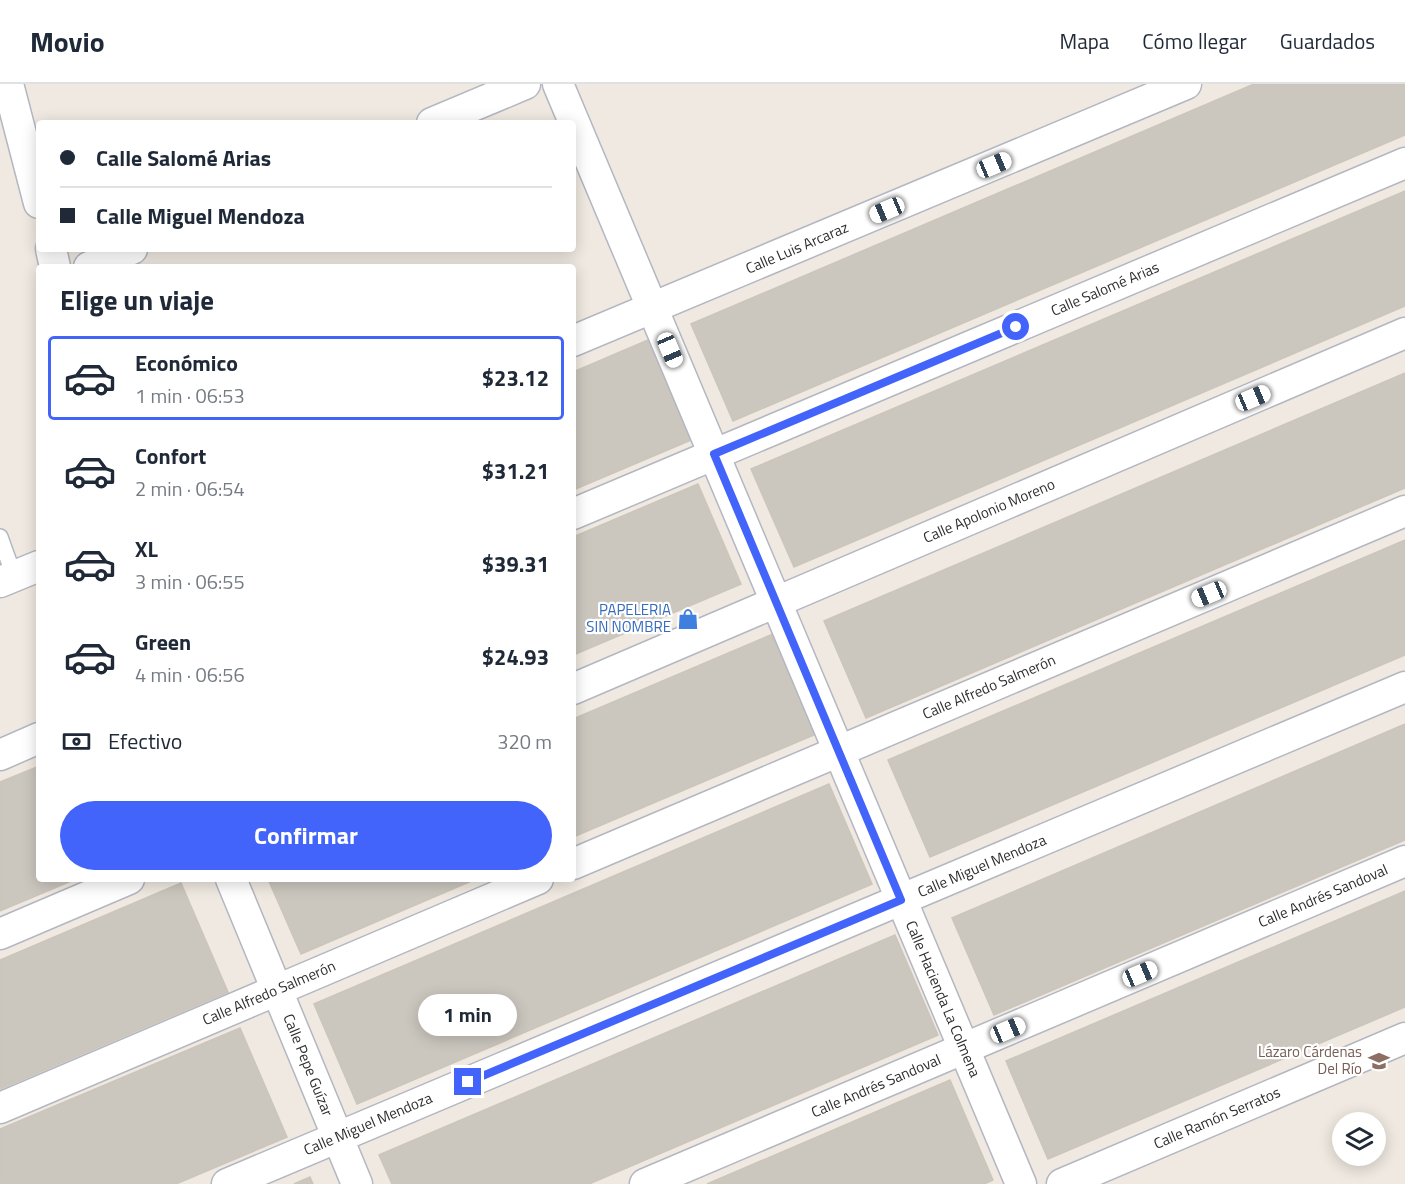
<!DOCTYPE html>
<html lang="es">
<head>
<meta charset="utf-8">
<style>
	body { margin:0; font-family:"Titillium Web",sans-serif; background:#f6f6f7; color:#1f2937; height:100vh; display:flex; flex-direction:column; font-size:22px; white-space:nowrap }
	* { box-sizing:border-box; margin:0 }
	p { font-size:20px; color:#747a83 }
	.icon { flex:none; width:33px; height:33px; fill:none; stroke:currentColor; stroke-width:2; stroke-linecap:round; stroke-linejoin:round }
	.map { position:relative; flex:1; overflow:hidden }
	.drawer { position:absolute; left:36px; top:180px; width:540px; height:618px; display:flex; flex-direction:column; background:#fff; border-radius:6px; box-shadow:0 3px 15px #0003 }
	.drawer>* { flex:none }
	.top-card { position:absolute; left:36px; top:36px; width:540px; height:132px; border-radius:6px; box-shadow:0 3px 15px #0003; display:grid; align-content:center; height:132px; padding:0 24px; background:#fff }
	.controls { position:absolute; left:1332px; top:1028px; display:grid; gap:12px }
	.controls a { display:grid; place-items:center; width:54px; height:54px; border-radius:50%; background:#fff; box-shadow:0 3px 15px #0003; font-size:30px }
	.end { position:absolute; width:27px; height:27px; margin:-14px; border:8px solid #4264fb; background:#fff; box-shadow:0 0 0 3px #fff }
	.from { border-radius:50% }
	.bubble { position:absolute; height:42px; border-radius:21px; background:#fff; box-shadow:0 3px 15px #0003; font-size:20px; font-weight:700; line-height:42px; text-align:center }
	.car { position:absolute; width:18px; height:36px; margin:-18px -9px; border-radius:8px; box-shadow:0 0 4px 2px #0007; background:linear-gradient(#fff 24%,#345 0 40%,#fff 0 76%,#345 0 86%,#fff 0) }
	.top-card b { display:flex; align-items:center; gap:21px; height:57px; font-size:22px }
	.top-card b+b { border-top:2px solid #e0e1e3 }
	.top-card i { width:15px; height:15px; background:#1f2937 }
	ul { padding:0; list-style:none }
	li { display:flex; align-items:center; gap:18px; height:84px; margin:0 12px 9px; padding:0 12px; border:3px solid transparent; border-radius:6px }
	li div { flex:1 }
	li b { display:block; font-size:22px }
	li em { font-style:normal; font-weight:700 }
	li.current { border-color:#4264fb }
	li>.icon { width:54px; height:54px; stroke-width:1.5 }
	h2 { padding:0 24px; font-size:27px; line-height:72px }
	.pay { display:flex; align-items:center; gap:15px; height:66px; padding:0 24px; font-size:22px }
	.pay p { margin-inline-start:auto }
	.primary-button { display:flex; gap:12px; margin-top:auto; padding:12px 24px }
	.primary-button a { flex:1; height:69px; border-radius:36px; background:#4264fb; color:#fff; font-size:24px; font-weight:700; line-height:69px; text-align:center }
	header { display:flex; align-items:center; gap:36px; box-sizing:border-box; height:84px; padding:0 30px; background:#fff; border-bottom:2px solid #e0e1e3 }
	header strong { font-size:28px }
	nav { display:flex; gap:33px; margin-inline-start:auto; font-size:21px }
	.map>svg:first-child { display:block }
	.building { fill:#cbc7bf; stroke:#cbc5ba; stroke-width:1.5 }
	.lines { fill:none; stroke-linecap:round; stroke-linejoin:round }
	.lane-casing { stroke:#b4b7c1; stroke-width:18 }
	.street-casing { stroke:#b4b7c1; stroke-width:33 }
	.lane { stroke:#fff; stroke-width:15 }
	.street { stroke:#fff; stroke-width:30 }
	.route { stroke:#4264fb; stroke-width:8 }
	.labels { text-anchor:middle; stroke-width:4.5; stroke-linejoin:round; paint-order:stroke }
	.street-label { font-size:15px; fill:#2e2e2e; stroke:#fff }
	.shop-label { font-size:15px; fill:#366cbe; stroke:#fff; text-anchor:end }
	.education-label { font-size:15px; fill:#785e54; stroke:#fff; text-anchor:end }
</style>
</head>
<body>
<header>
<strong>Movio</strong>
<nav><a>Mapa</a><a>Cómo llegar</a><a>Guardados</a></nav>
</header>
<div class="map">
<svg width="1405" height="1100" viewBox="0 0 1405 1100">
	<rect width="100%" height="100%" fill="#efe9e1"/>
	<g class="building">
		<polygon points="1254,0 1405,0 1405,51 733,337 691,240"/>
		<polygon points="1405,107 1405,222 794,483 751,385"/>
		<polygon points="648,256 691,356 573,406 573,288"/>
		<polygon points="1405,289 1405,404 866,634 824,537"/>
		<polygon points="698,400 741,500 573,571 573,453"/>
		<polygon points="1405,456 1405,571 930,773 888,676"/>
		<polygon points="773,550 816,650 573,753 573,635"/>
		<polygon points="1405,640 1405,756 994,931 952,834"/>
		<polygon points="39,682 39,795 76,795 0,827 0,698"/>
		<polygon points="829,700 872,800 357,1020 314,920"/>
		<polygon points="268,795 476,795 301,870"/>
		<polygon points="181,799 228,908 0,1005 0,876"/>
		<polygon points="1405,807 1405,923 1048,1075 1006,977"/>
		<polygon points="895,851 938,951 589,1100 392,1100 379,1071"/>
		<polygon points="240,944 287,1053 176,1100 0,1100 0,1045"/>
		<polygon points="950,996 993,1096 984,1100 707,1100"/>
		<polygon points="310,1093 313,1100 294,1100"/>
	</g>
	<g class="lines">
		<defs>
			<polyline id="lane" points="0,453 14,492"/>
			<g id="street">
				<polyline points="8,0 39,119"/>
				<polyline points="558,0 1021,1100"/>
				<polyline points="432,39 525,0"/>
				<polyline points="51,165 55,183"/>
				<polyline points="89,183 132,165"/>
				<polyline points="573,257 1186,0"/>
				<polyline points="573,430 1405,79"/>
				<polyline points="0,498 39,482"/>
				<polyline points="573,605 1405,249"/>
				<polyline points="0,671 39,654"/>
				<polyline points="573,780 1405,427"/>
				<polyline points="231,795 357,1100"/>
				<polyline points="0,850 129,795"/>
				<polyline points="0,1024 538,795"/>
				<polyline points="227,1100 1405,603"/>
				<polyline points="645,1100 1405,777"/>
				<polyline points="1062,1100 1405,954"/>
			</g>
		</defs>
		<use href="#lane" class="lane-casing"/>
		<use href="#street" class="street-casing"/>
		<use href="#lane" class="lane"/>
		<use href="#street" class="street"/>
	</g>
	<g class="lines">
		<polyline class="route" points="468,998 901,816 714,370 1016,243"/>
	</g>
	<defs>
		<symbol id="shop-bare" viewBox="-9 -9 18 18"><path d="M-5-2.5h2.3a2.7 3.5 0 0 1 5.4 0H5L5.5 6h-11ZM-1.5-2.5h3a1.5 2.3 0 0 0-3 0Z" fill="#3f7fe0" stroke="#fff" stroke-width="2.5" paint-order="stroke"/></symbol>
		<symbol id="school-bare" viewBox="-9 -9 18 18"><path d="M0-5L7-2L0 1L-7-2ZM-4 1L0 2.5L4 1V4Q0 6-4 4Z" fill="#8d6e63" stroke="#fff" stroke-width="2.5" paint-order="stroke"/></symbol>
	</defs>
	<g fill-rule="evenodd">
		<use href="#shop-bare" x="673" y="520" width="30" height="30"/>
		<use href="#school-bare" x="1364" y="962" width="30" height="30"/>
	</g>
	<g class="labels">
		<g class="street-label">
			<text transform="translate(797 164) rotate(-23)" y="5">Calle Luis Arcaraz</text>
			<text transform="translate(1105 205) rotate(-23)" y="5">Calle Salomé Arias</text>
			<text transform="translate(989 427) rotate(-23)" y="5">Calle Apolonio Moreno</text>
			<text transform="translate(989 603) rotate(-23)" y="5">Calle Alfredo Salmerón</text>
			<text transform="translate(982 782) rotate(-23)" y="5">Calle Miguel Mendoza</text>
			<text transform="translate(1323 812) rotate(-23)" y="5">Calle Andrés Sandoval</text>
			<text transform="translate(269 909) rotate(-23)" y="5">Calle Alfredo Salmerón</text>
			<text transform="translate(943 915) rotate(67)" y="5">Calle Hacienda La Colmena</text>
			<text transform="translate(308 981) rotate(68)" y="5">Calle Pepe Guízar</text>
			<text transform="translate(876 1002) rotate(-23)" y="5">Calle Andrés Sandoval</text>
			<text transform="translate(1217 1034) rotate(-23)" y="5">Calle Ramón Serratos</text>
			<text transform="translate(368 1040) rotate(-23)" y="5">Calle Miguel Mendoza</text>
		</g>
		<g class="shop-label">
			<text x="671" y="531">PAPELERIA<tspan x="671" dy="17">SIN NOMBRE</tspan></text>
		</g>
		<g class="education-label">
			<text x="1362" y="973">Lázaro Cárdenas<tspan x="1362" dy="17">Del Río</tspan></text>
		</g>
	</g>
</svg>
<div class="controls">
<a><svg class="icon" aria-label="layers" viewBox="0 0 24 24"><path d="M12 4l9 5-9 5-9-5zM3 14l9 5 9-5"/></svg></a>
</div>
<i class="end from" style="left:1016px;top:243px"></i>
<i class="end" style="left:468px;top:998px"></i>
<div class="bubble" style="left:418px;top:910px;width:99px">1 min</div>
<i class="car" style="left:994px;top:81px;rotate:67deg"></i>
<i class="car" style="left:887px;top:126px;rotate:247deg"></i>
<i class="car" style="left:670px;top:266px;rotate:157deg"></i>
<i class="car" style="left:1253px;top:314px;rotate:67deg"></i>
<i class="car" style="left:1209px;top:510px;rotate:247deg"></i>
<i class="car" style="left:1140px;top:890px;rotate:67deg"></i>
<i class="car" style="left:1008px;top:946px;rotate:67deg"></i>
<div class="top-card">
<b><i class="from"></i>Calle Salomé Arias</b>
<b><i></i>Calle Miguel Mendoza</b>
</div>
<section class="drawer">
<h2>Elige un viaje</h2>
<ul>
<li class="current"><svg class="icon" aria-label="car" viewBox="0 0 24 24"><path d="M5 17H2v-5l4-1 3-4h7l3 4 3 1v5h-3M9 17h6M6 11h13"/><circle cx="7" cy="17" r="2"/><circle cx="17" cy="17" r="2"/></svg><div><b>Económico</b><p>1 min · 06:53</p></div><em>$23.12</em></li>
<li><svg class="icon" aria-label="car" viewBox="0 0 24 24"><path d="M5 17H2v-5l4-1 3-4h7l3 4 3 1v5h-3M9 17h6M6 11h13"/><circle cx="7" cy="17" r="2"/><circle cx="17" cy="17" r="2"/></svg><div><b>Confort</b><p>2 min · 06:54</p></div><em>$31.21</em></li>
<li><svg class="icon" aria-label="car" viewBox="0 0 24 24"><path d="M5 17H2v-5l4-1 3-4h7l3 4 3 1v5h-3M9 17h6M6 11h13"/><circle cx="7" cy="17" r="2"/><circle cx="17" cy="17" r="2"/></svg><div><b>XL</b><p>3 min · 06:55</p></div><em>$39.31</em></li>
<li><svg class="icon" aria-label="car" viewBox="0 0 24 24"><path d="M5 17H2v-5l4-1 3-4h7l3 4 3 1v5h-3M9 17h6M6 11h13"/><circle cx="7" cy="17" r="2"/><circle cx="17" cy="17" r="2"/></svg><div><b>Green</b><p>4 min · 06:56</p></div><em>$24.93</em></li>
</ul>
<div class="pay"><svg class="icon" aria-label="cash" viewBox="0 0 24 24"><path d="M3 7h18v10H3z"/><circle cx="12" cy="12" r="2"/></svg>Efectivo<p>320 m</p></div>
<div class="primary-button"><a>Confirmar</a></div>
</section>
</div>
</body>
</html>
